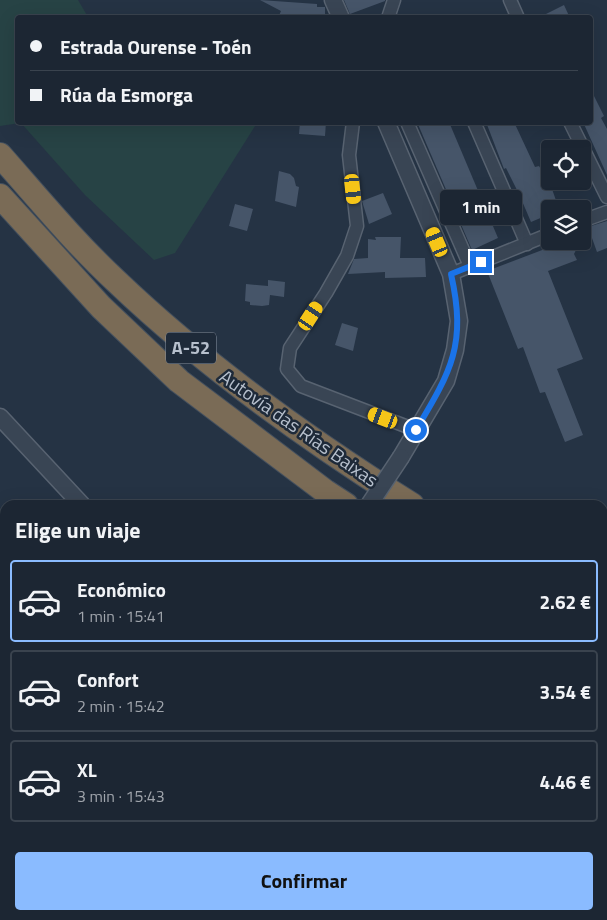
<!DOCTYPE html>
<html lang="es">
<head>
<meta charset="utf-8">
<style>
	body { margin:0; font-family:"Titillium Web",sans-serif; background:#252e3b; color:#f1f3f6; height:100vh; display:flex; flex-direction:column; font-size:19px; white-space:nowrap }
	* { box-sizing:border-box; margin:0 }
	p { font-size:16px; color:#a0a5ac }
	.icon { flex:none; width:28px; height:28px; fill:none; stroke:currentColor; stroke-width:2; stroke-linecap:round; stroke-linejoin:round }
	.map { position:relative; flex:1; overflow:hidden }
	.panel { position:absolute; left:0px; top:500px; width:608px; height:420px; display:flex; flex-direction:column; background:#1c2633; border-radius:15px 15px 0 0; box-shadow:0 5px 20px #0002,0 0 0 1px #3a434e }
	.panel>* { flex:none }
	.banner { position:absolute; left:15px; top:15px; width:578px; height:110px; border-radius:5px; box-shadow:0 5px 20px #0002,0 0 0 1px #3a434e; display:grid; align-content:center; height:110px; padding:0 15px; background:#1c2633 }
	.buttons { position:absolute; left:541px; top:140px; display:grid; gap:10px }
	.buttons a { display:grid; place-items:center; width:50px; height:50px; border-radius:5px; background:#1c2633; box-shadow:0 5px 20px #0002,0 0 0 1px #3a434e; font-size:25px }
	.end { position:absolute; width:22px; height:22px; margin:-11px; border:6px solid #1a73e8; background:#fff; box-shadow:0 0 0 2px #fff }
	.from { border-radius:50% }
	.bubble { position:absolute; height:35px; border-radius:5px; background:#1c2633; box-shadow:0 5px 20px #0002,0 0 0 1px #3a434e; font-size:16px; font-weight:700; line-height:35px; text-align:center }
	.car { position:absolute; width:15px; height:30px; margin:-15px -8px; border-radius:6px; box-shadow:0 0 4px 1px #0007; background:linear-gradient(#f5c518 24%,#345 0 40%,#f5c518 0 76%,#345 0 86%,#f5c518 0) }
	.banner b { display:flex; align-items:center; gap:18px; height:48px; font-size:19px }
	.banner b+b { border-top:1px solid #3a434e }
	.banner i { width:12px; height:12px; background:#f1f3f6 }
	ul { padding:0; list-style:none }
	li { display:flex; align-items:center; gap:15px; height:82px; margin:0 10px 8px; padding:0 5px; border:2px solid #3a434e; border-radius:5px }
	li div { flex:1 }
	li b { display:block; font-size:19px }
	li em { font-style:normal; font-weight:700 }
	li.on { border-color:#8abbff }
	li>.icon { width:45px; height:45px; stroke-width:1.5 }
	h2 { padding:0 15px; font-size:22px; line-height:60px }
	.button { display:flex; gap:10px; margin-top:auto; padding:10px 15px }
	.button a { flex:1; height:58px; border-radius:5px; background:#8abbff; color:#111; font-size:20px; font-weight:700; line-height:58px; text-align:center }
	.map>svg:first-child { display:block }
	.green { fill:#274345 }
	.building { fill:#465569 }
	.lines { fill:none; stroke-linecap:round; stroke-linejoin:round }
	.minor-casing { stroke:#586371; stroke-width:15 }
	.tertiary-casing { stroke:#586371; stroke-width:19 }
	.motorway-casing { stroke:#44505e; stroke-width:26 }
	.path { stroke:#455f61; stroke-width:2; stroke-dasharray:4 4; stroke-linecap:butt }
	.minor { stroke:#394554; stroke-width:12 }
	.tertiary { stroke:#394554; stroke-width:16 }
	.motorway { stroke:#7a6b56; stroke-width:24 }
	.tertiary-bridge-casing { stroke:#586371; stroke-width:19; stroke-linecap:butt }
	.tertiary-bridge { stroke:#394554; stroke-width:16 }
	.route { stroke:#1a73e8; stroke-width:6 }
	.labels { text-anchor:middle; stroke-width:5; stroke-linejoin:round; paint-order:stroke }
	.shield { fill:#1e2a39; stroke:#8993a1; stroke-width:1 }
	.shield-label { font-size:18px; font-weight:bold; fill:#b7c0cd }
	.street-label { font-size:19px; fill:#b7c0cd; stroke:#1e2a39 }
</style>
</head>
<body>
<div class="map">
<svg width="607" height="920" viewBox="0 0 607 920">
	<rect width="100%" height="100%" fill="#253344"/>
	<g class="green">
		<polygon points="0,0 78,0 88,17 18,18 18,122 20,123 0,126"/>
		<polygon points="21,123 257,123 175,253 154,260 85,195"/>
	</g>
	<g class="building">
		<polygon points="260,0 317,4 317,7 325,7 325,18 278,18 281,11"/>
		<polygon points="344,0 385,0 385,1 350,14"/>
		<polygon points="564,5 570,18 538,18"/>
		<polygon points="590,88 604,116 601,118 607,129 607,175 583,122 590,122"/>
		<polygon points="300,122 326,122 325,136 299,134"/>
		<polygon points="417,122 449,122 498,238 472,250"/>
		<polygon points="486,122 514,122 535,167 539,166 552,189 559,209 550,209 550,214 531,222 519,194 506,168 504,169"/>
		<polygon points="279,171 290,174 294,178 296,186 299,187 296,207 275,201"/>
		<polygon points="383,193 392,214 369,224 362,201"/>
		<polygon points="235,204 253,209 247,231 229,226"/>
		<polygon points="607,221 607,248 597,252 588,227"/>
		<polygon points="375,237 401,237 400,258 425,258 426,277 385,278 385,272 348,274 354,259 368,258 368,239 376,240"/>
		<polygon points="557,241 569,241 571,246 577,248 574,254 577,260 548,271 583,359 557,369 583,435 565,442 545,392 540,393 523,347 518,349 487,271 558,244"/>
		<polygon points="268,280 285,282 284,297 270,295 269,305 262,306 250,305 250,302 245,301 246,284 268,286"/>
		<polygon points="342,323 358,328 353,351 335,345"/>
	</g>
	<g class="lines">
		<defs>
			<g id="minor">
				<polyline points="510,0 518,18"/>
				<polyline points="388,18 394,0"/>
				<polyline points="353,122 349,155 357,226 347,256 326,293 290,348 287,369 301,386 416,430"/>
				<polyline points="407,122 470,266"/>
				<polyline points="474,122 527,244"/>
				<polyline points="570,122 607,197"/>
				<polyline points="582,221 607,212"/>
				<polyline points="451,274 550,234"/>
				<polyline points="0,766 5,769"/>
			</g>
			<g id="tertiary">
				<polyline points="333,0 341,18"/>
				<polyline points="386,122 451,274 459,321 455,350 446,381 401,457"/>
				<polyline points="0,417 82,505"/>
				<polyline points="0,550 5,561"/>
				<polyline points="97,915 98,920"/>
			</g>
			<g id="motorway">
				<path d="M0,155C38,198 74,242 116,281C206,367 307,439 412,505"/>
				<polyline points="0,196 101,307 179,381 326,492 346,505"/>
				<polyline points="602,626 607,629"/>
				<polyline points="602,667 607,670"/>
			</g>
		</defs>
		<use href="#minor" class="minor-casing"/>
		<use href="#tertiary" class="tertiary-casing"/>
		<use href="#motorway" class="motorway-casing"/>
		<polyline class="path" points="139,920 140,915"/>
		<use href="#minor" class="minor"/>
		<use href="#tertiary" class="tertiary"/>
		<use href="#motorway" class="motorway"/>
		<defs>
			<polyline id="tertiary-bridge" points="369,505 401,457"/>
		</defs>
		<use href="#tertiary-bridge" class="tertiary-bridge-casing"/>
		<use href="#tertiary-bridge" class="tertiary-bridge"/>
	</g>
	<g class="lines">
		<path class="route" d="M416,430C451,371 467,345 451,274L481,262"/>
	</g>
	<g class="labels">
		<rect class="shield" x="166" y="332.5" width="50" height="31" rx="4"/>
		<g class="shield-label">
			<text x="191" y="354">A-52</text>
		</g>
		<g class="street-label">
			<text transform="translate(299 428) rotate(35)" y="7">Autovía das Rías Baixas</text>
		</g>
	</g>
</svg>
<div class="buttons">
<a><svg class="icon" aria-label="locate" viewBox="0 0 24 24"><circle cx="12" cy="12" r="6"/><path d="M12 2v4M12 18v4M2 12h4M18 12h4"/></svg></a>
<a><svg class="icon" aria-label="layers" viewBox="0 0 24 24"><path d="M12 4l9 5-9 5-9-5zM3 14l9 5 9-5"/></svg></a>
</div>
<i class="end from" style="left:416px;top:430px"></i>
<i class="end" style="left:481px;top:262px"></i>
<div class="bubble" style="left:440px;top:190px;width:82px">1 min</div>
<i class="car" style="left:353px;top:189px;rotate:174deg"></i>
<i class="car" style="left:437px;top:242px;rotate:337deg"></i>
<i class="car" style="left:311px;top:316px;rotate:33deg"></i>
<i class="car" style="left:383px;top:418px;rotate:291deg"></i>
<div class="banner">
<b><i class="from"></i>Estrada Ourense - Toén</b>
<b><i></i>Rúa da Esmorga</b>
</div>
<section class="panel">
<h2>Elige un viaje</h2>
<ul>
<li class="on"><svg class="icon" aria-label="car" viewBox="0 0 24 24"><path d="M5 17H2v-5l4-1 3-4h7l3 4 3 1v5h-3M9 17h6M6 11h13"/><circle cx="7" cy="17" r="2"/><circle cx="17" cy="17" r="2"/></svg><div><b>Económico</b><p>1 min · 15:41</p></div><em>2.62 €</em></li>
<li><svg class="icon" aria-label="car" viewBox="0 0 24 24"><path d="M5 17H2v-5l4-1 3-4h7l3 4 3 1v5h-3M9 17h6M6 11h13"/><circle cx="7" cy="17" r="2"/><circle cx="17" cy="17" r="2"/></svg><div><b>Confort</b><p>2 min · 15:42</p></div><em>3.54 €</em></li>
<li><svg class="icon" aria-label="car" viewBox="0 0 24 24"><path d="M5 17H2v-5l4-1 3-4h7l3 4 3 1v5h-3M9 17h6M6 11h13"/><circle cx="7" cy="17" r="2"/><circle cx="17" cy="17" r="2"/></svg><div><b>XL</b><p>3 min · 15:43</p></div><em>4.46 €</em></li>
</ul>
<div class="button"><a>Confirmar</a></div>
</section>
</div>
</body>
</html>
